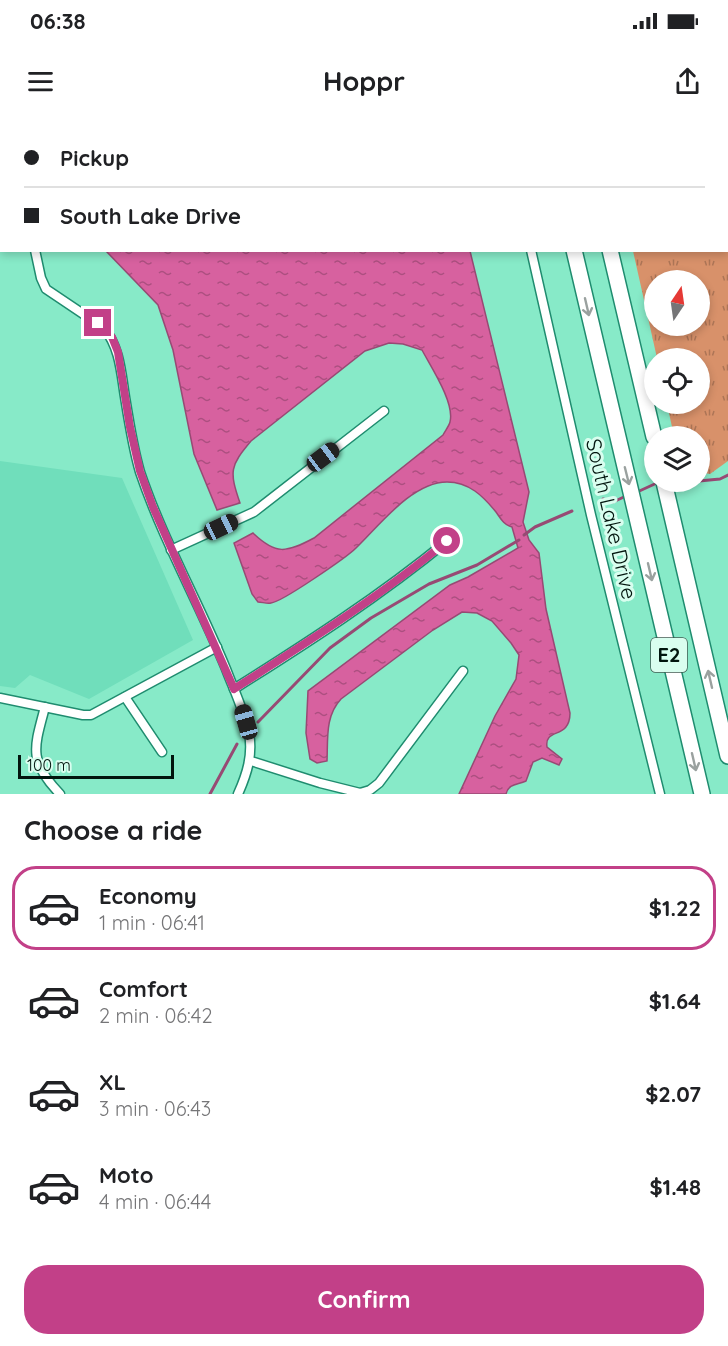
<!DOCTYPE html>
<html lang="en">
<head>
<meta charset="utf-8">
<style>
	body { margin:0; font-family:Quicksand,sans-serif; background:#f2f2f2; color:#202124; height:100vh; display:flex; flex-direction:column; font-size:22px; white-space:nowrap }
	* { box-sizing:border-box; margin:0 }
	p { font-size:20px; color:#757577 }
	.icon { flex:none; width:33px; height:33px; fill:none; stroke:currentColor; stroke-width:2; stroke-linecap:round; stroke-linejoin:round }
	.map { position:relative; height:674px; overflow:hidden }
	.side { display:flex; flex-direction:column; background:#fff; flex:1 }
	.side>* { flex:none }
	.banner { position:absolute; left:0px; top:0px; width:729px; height:132px; box-shadow:0 3px 9px #0003; display:grid; align-content:center; height:132px; padding:0 24px; background:#fff }
	.needle { width:39px; rotate:13deg }
	.controls { position:absolute; left:644px; top:150px; display:grid; gap:12px }
	.controls a { display:grid; place-items:center; width:66px; height:66px; border-radius:50%; background:#fff; box-shadow:0 3px 9px #0003; font-size:30px }
	.scale { position:absolute; left:18px; bottom:15px; width:156px; box-sizing:border-box; padding-left:6px; border:3px solid #02150e; border-top:0; font-size:16px; line-height:21px; white-space:nowrap; color:#02150e; -webkit-text-stroke:4px #d9feef; paint-order:stroke }
	.end { position:absolute; width:27px; height:27px; margin:-14px; border:8px solid #c24088; background:#fff; box-shadow:0 0 0 3px #fff }
	.from { border-radius:50% }
	.car { position:absolute; width:18px; height:36px; margin:-18px -9px; border-radius:8px; box-shadow:0 0 4px 2px #0007; background:linear-gradient(#222 24%,#8ab4d8 0 40%,#222 0 76%,#8ab4d8 0 86%,#222 0) }
	.banner b { display:flex; align-items:center; gap:21px; height:57px; font-size:22px }
	.banner b+b { border-top:2px solid #e0e0e0 }
	.banner i { width:15px; height:15px; background:#202124 }
	ul { padding:0; list-style:none }
	li { display:flex; align-items:center; gap:18px; height:84px; margin:0 12px 9px; padding:0 12px; border:3px solid transparent; border-radius:24px }
	li div { flex:1 }
	li b { display:block; font-size:22px }
	li em { font-style:normal; font-weight:800 }
	li.current { border-color:#c24088 }
	li>.icon { width:54px; height:54px; stroke-width:1.5 }
	h2 { padding:0 24px; font-size:27px; line-height:72px }
	.primary-button { display:flex; gap:12px; margin-top:auto; padding:12px 24px }
	.primary-button a { flex:1; height:69px; border-radius:24px; background:#c24088; color:#fff; font-size:24px; font-weight:800; line-height:69px; text-align:center }
	.status { display:flex; justify-content:space-between; align-items:center; height:42px; padding:0 30px; background:#fff; direction:ltr }
	.status svg { height:16px; fill:currentColor }
	header { display:flex; justify-content:space-between; align-items:center; height:78px; padding:0 24px; background:#fff; font-size:27px; font-weight:800 }
	.map>svg:first-child { display:block }
	.built { fill:#70debb }
	.grass { fill:url(#grass-tufts); fill-rule:evenodd }
	.water { fill:url(#water-ripples); stroke:#974a74; stroke-width:1.5 }
	.lines { fill:none; stroke-linecap:round; stroke-linejoin:round }
	.stream { stroke:#974a74; stroke-width:3 }
	.street-casing { stroke:#1f8c6f; stroke-width:11 }
	.highway-casing { stroke:#1f8c6f; stroke-width:18 }
	.street { stroke:#fff; stroke-width:8 }
	.highway { stroke:#fff; stroke-width:15 }
	.oneway { stroke:#9aa19f }
	.route { stroke:#c24088; stroke-width:8 }
	.labels { text-anchor:middle; stroke-width:6; stroke-linejoin:round; paint-order:stroke }
	.shield { fill:#d9feef; stroke:#425b52; stroke-width:1.5 }
	.shield-label { font-size:20px; font-weight:bold; fill:#02150e }
	.street-label { font-size:21px; fill:#02150e; stroke:#d9feef }
</style>
</head>
<body>
<div class="status"><b>06:38</b><svg viewBox="0 0 49 12"><path d="M0 12V9h3v3zM5 12V6h3v6zM10 12V3h3v9zM15 12V0h3v12zM26 1h20v11H26zM47 4h2v5h-2z"/></svg></div>
<header><svg class="icon" aria-label="menu" viewBox="0 0 24 24"><path d="M4 6h16M4 12h16M4 18h16"/></svg>Hoppr<svg class="icon" aria-label="share" viewBox="0 0 24 24"><path d="M12 15V3M7 8l5-5 5 5M5 13v7h14v-7"/></svg></header>
<div class="map">
<svg width="728" height="674" viewBox="0 0 728 674">
	<defs>
		<pattern id="grass-tufts" width="24" height="20" patternUnits="userSpaceOnUse" patternTransform="scale(1.5)"><rect width="24" height="20" fill="#d8916a"/><path d="M3 7l-1-3M5 7V3M7 7l1-3M15 17l-1-3M17 17v-4M19 17l1-3" fill="none" stroke="#ad7556"/></pattern>
		<pattern id="water-ripples" width="26" height="14" patternUnits="userSpaceOnUse" patternTransform="scale(1.5)"><rect width="26" height="14" fill="#d7619f"/><path d="M2 4q2-2 4 0t4 0M15 11q2-2 4 0t4 0" fill="none" stroke="#ac4f80"/></pattern>
	</defs>
	<rect width="100%" height="100%" fill="#87eac8"/>
	<polygon class="built" points="0,341 122,358 193,520 89,579 30,555 15,568 0,566"/>
	<path class="grass" d="M604,0H728V341L710,354L699,352V316H674L667,284H699V238H657L633,131L728,130V2ZM654,160H699V206H654Z"/>
	<path class="water" d="M106,131H470L529,372L523,402L529,420L539,433L546,489L570,593C570,620 544,607 547,627L562,639L559,645L542,638L533,642L526,661C517,665 509,663 506,674H459L495,596L516,559L519,535L511,523L492,501L477,493L462,492L433,510L341,579C325,596 328,619 327,641L317,643L310,639L306,613L308,571L450,465L468,457L518,428L512,407C504,405 501,399 496,392C483,376 469,362 447,362C412,362 379,406 356,428C347,437 282,482 271,483C267,484 262,482 258,482L252,474L234,423L253,413C276,435 286,433 314,418L443,315C445,311 449,306 450,302C455,283 431,247 422,230L403,224L389,223L365,231L251,321C230,346 229,351 240,383L217,390L194,334L173,230L158,185Z"/>
	<g class="lines">
		<g class="stream">
			<polyline points="699,361 720,359 728,355"/>
			<polyline points="635,373 659,362"/>
			<polyline points="603,379 613,382 626,376"/>
			<polyline points="524,415 535,407 572,391"/>
			<polyline points="258,602 330,528 371,498 429,464 477,445 519,420"/>
			<polyline points="210,674 237,624"/>
		</g>
		<defs>
			<g id="street">
				<polyline points="17,0 17,2"/>
				<polyline points="263,0 263,2"/>
				<polyline points="500,0 500,2"/>
				<path d="M35,130L41,158L46,169L104,208C120,228 121,252 125,277C129,302 133,328 140,352C163,420 199,483 226,549C234,570 244,591 249,613C253,635 247,654 238,674"/>
				<polyline points="531,130 591,395 660,674"/>
				<polyline points="171,430 254,392 384,291"/>
				<path d="M234,569C307,523 380,476 447,421"/>
				<polyline points="125,577 162,632"/>
				<polyline points="0,578 83,595 91,595 217,527"/>
				<path d="M45,587C34,628 28,641 60,674"/>
				<polyline points="251,641 320,663 360,673 370,670 379,663 463,551"/>
			</g>
			<g id="highway">
				<polyline points="543,0 543,2"/>
				<polyline points="580,0 580,2"/>
				<polyline points="574,130 702,674"/>
				<polyline points="610,130 654,317"/>
				<polyline points="664,362 728,636"/>
			</g>
		</defs>
		<use href="#street" class="street-casing"/>
		<use href="#highway" class="highway-casing"/>
		<use href="#street" class="street"/>
		<use href="#highway" class="highway"/>
	</g>
	<defs><path id="oneway-shaft" d="M-6 0H5M1.5-3L5.5 0L1.5 3" fill="none" stroke-width="1.6" stroke-linecap="round" stroke-linejoin="round" transform="scale(1.5)"/></defs>
	<g class="oneway">
		<use href="#oneway-shaft" transform="translate(587 187) rotate(77)"/>
		<use href="#oneway-shaft" transform="translate(627 356) rotate(76)"/>
		<use href="#oneway-shaft" transform="translate(650 452) rotate(77)"/>
		<use href="#oneway-shaft" transform="translate(710 559) rotate(-103)"/>
		<use href="#oneway-shaft" transform="translate(694 642) rotate(77)"/>
	</g>
	<g class="lines">
		<path class="route" d="M98,203L112,217L118,232L130,307L140,351L153,387L234,569C306,523 381,476 447,421"/>
	</g>
	<g class="labels">
		<rect class="shield" x="651" y="518" width="36" height="34" rx="4.5"/>
		<g class="shield-label">
			<text x="669" y="542">E2</text>
		</g>
		<g class="street-label">
			<text transform="translate(611 399) rotate(77)" y="7">South Lake Drive</text>
		</g>
	</g>
</svg>
<div class="controls">
<a><svg class="needle" viewBox="-14 -14 28 28"><path d="M0-13l5 13h-10z" fill="#e53935"/><path d="M0 13l5-13h-10z" fill="#757577"/></svg></a>
<a><svg class="icon" aria-label="locate" viewBox="0 0 24 24"><circle cx="12" cy="12" r="6"/><path d="M12 2v4M12 18v4M2 12h4M18 12h4"/></svg></a>
<a><svg class="icon" aria-label="layers" viewBox="0 0 24 24"><path d="M12 4l9 5-9 5-9-5zM3 14l9 5 9-5"/></svg></a>
</div>
<div class="scale">100 m</div>
<i class="end from" style="left:447px;top:421px"></i>
<i class="end" style="left:98px;top:203px"></i>
<i class="car" style="left:323px;top:337px;rotate:53deg"></i>
<i class="car" style="left:221px;top:407px;rotate:65deg"></i>
<i class="car" style="left:246px;top:602px;rotate:344deg"></i>
<div class="banner">
<b><i class="from"></i>Pickup</b>
<b><i></i>South Lake Drive</b>
</div>
</div>
<section class="side">
<h2>Choose a ride</h2>
<ul>
<li class="current"><svg class="icon" aria-label="car" viewBox="0 0 24 24"><path d="M5 17H2v-5l4-1 3-4h7l3 4 3 1v5h-3M9 17h6M6 11h13"/><circle cx="7" cy="17" r="2"/><circle cx="17" cy="17" r="2"/></svg><div><b>Economy</b><p>1 min · 06:41</p></div><em>$1.22</em></li>
<li><svg class="icon" aria-label="car" viewBox="0 0 24 24"><path d="M5 17H2v-5l4-1 3-4h7l3 4 3 1v5h-3M9 17h6M6 11h13"/><circle cx="7" cy="17" r="2"/><circle cx="17" cy="17" r="2"/></svg><div><b>Comfort</b><p>2 min · 06:42</p></div><em>$1.64</em></li>
<li><svg class="icon" aria-label="car" viewBox="0 0 24 24"><path d="M5 17H2v-5l4-1 3-4h7l3 4 3 1v5h-3M9 17h6M6 11h13"/><circle cx="7" cy="17" r="2"/><circle cx="17" cy="17" r="2"/></svg><div><b>XL</b><p>3 min · 06:43</p></div><em>$2.07</em></li>
<li><svg class="icon" aria-label="car" viewBox="0 0 24 24"><path d="M5 17H2v-5l4-1 3-4h7l3 4 3 1v5h-3M9 17h6M6 11h13"/><circle cx="7" cy="17" r="2"/><circle cx="17" cy="17" r="2"/></svg><div><b>Moto</b><p>4 min · 06:44</p></div><em>$1.48</em></li>
</ul>
<div class="primary-button"><a>Confirm</a></div>
</section>
</body>
</html>
